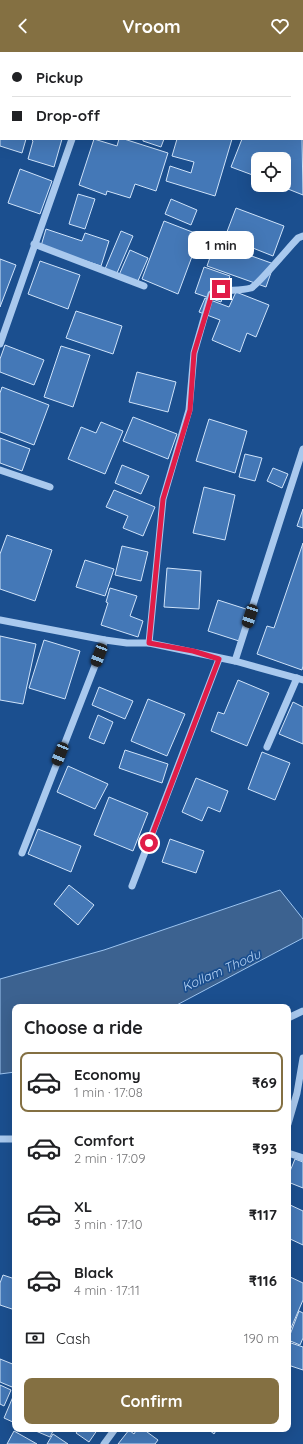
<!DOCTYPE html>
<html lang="en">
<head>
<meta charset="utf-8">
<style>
	body { margin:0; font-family:Quicksand,sans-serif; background:#f6f6f6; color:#202124; height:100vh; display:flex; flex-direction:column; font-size:15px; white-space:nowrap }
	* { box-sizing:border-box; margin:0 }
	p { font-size:13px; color:#757577 }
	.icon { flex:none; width:22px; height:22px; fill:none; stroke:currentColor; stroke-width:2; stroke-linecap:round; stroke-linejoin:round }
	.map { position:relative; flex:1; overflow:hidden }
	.drawer { position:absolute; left:12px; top:952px; width:279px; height:428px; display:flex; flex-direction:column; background:#fff; border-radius:8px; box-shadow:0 4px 16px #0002 }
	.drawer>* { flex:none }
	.guide { position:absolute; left:0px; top:0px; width:303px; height:88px; box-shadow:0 4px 16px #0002; display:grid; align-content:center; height:88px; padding:0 12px; background:#fff }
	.buttons { position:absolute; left:251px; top:100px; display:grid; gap:8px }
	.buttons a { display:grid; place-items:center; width:40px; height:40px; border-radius:8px; background:#fff; box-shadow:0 4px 16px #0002; font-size:20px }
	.end { position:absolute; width:18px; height:18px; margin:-9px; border:5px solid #e11d48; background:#fff; box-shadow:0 0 0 2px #fff }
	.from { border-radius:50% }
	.bubble { position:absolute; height:28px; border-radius:8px; background:#fff; box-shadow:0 4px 16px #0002; font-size:13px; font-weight:800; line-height:28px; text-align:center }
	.car { position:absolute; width:12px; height:24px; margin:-12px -6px; border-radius:5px; box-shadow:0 0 3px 1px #0007; background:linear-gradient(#222 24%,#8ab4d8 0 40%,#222 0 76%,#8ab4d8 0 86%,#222 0) }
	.guide b { display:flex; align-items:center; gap:14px; height:38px; font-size:15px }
	.guide b+b { border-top:1px solid #e0e0e0 }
	.guide i { width:10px; height:10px; background:#202124 }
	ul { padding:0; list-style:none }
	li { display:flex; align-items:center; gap:12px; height:60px; margin:0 8px 6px; padding:0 4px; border:2px solid transparent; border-radius:8px }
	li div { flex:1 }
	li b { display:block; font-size:15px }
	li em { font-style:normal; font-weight:800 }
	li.active { border-color:#847042 }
	li>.icon { width:36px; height:36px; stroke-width:1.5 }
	h2 { padding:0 12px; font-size:18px; line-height:48px }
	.pay { display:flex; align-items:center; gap:10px; height:44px; padding:0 12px; font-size:15px }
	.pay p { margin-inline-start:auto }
	.button { display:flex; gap:8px; margin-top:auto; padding:8px 12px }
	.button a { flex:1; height:46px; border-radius:8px; background:#847042; color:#fff; font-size:16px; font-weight:800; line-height:46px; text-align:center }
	header { display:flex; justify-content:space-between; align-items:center; height:52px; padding:0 12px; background:#847042; color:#fff; font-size:18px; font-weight:800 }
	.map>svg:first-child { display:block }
	.water { fill:#3c6290; stroke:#9cc4f0 }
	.building { fill:#4478b7; stroke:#cfe3fa }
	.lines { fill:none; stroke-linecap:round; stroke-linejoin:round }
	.minor { stroke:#a9c9ee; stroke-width:7 }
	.route { stroke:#e11d48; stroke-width:5 }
	.labels { text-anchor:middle; stroke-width:3.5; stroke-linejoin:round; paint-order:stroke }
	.water-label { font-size:13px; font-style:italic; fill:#b5d3f5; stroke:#1b4f8f }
</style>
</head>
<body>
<header><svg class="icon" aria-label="back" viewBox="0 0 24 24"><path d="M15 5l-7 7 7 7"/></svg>Vroom<svg class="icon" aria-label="heart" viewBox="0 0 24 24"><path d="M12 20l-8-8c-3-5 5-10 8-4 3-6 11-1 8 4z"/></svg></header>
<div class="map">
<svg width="303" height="1392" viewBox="0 0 303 1392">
	<rect width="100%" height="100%" fill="#1b4f8f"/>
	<polygon class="water" points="280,838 303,867 303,886 173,955 15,955 15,1020 0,1022 0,927 104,898"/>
	<g class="building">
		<polygon points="119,0 203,0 119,1"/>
		<polygon points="0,55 1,87 26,87 22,101 0,94"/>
		<polygon points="302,86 303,143 278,133 284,133 284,107 258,107 258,125 231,115 242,87"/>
		<polygon points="31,87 62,87 54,115 28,107 33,89"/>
		<polygon points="94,87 117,94 119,87 124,87 168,101 156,139 135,132 130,146 107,139 106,143 79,133"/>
		<polygon points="143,87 164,87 161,95 143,89"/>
		<polygon points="177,87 232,87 215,144 166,129 170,114 191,121 194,110 172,104"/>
		<polygon points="20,117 52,129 40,162 8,151"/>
		<polygon points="78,142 95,147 85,177 69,172"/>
		<polygon points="171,147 197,158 191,173 165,162"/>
		<polygon points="236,156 284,174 273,204 225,185"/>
		<polygon points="164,169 200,183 178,242 142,227"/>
		<polygon points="46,177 82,189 85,181 109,189 101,214 41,194"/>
		<polygon points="121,179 133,184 117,221 105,217"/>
		<polygon points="215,191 274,212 266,235 207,214"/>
		<polygon points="130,198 148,206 137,231 119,223"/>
		<polygon points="0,207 16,213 0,255"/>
		<polygon points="40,209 80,223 68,257 28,242"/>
		<polygon points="204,215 230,224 221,250 195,241"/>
		<polygon points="236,240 269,253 256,285 247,281 240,300 212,288 220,268 199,260 205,246 229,255"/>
		<polygon points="76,259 122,274 113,302 66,286"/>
		<polygon points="5,293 44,308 34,333 0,320 0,307"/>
		<polygon points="61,294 90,303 73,355 44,345"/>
		<polygon points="137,320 176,330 168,360 129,350"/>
		<polygon points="2,335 49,353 34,393 0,380 0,341"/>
		<polygon points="133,365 177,382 168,407 123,389"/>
		<polygon points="209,367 247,379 235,421 196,409"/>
		<polygon points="101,370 123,379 105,422 68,407 81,375 96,381"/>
		<polygon points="0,386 30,397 22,419 0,411"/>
		<polygon points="245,402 262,406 255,429 239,425"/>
		<polygon points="122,413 149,424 141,442 115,431"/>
		<polygon points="273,416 288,422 282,436 267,429"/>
		<polygon points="204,435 235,443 225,488 193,481"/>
		<polygon points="114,438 155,455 143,484 123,476 128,464 106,455"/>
		<polygon points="303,457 303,476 297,474"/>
		<polygon points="7,483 52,498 35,549 0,537 0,502"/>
		<polygon points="303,491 303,614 302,618 257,602 267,574 274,576"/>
		<polygon points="122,494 148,500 141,529 115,523"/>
		<polygon points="85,508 114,517 105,544 76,535"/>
		<polygon points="167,516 201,519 199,557 164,555"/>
		<polygon points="110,536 137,544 130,564 143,569 138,585 101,573 108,551 106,550"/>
		<polygon points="218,548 249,558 239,589 208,579"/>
		<polygon points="0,584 36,592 23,652 0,648"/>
		<polygon points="44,588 80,599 65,647 29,636"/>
		<polygon points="238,628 269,641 247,694 211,679 218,660 224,662"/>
		<polygon points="99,635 133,649 125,667 92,653"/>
		<polygon points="148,647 185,662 167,704 131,689"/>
		<polygon points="293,650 303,655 303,692 279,682"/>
		<polygon points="98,663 113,670 104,692 89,686"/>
		<polygon points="125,698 168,712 162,731 119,716"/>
		<polygon points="262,700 290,711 275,748 248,737"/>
		<polygon points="68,714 108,732 95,757 57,740"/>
		<polygon points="196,726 228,739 220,760 208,755 202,769 182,760"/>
		<polygon points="109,745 148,761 133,799 94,783"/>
		<polygon points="38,777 81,794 71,820 28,802"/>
		<polygon points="170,787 204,799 196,821 162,810"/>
		<polygon points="69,833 94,853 78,873 54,852"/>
		<polygon points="295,1107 303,1110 303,1136 288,1130 288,1124"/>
		<polygon points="288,1152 303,1159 303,1193 288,1186"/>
		<polygon points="3,1223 15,1227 15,1258 0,1253 0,1231"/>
		<polygon points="288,1224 303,1231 303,1248 288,1283"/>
		<polygon points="299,1259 303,1261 303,1286 300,1293 288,1288"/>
		<polygon points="288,1290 303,1295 303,1318 288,1313"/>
		<polygon points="0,1307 15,1313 15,1327 12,1335 0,1330"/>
		<polygon points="0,1333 11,1338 4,1354 0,1352"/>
		<polygon points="15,1340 15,1371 4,1366"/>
		<polygon points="31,1377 54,1377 50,1385"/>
		<polygon points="79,1377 98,1377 89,1390 76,1381"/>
		<polygon points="137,1377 143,1377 158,1388 155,1392 118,1392 129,1378 134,1382"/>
		<polygon points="208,1377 217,1377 214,1382"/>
		<polygon points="14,1379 37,1392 7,1392"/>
		<polygon points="53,1382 68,1392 47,1392"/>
	</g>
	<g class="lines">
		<g class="minor">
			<polyline points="98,1 98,0"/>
			<polyline points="0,38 1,38"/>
			<polyline points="34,192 144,234"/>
			<polyline points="0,292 72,87"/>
			<polyline points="0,418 50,435"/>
			<polyline points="0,568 105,588 127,591 149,591 235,609 303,628"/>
			<path d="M149,591L163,447L189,358L194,301L211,242C224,236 237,240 251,236C258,233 290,194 298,186L303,184"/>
			<polyline points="235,609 303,397"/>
			<polyline points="267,695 297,626"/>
			<polyline points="22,801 105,588"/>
			<polyline points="132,834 219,607"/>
			<polyline points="288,966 303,959"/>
			<polyline points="288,1072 297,1041 303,1006"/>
			<polyline points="0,1087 15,1087"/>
			<polyline points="288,1101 303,1106"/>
			<polyline points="104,1392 115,1377"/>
		</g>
	</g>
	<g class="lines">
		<polyline class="route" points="149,791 219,607 193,599 149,591 163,447 190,358 194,301 212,242 221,237"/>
	</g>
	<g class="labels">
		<g class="water-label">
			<text transform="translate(221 918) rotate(-24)" y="5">Kollam Thodu</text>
		</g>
	</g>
</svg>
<div class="buttons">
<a><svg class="icon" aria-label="locate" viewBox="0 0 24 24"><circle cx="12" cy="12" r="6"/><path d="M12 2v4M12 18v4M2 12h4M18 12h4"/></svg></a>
</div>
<i class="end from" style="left:149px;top:791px"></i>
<i class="end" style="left:221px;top:237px"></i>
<div class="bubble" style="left:188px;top:179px;width:66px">1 min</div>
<i class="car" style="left:250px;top:564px;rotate:198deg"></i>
<i class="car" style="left:99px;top:603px;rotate:201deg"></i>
<i class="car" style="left:60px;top:702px;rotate:202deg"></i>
<div class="guide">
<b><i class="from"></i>Pickup</b>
<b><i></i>Drop-off</b>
</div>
<section class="drawer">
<h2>Choose a ride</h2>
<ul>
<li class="active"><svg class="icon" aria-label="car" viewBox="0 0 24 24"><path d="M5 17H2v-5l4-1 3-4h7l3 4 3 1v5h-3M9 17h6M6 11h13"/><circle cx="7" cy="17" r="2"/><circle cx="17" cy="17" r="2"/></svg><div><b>Economy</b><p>1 min · 17:08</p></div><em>₹69</em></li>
<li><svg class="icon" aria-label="car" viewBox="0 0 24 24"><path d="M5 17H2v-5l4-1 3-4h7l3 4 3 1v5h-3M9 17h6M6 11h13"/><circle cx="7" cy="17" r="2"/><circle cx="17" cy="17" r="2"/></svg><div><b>Comfort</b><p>2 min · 17:09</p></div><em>₹93</em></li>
<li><svg class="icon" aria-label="car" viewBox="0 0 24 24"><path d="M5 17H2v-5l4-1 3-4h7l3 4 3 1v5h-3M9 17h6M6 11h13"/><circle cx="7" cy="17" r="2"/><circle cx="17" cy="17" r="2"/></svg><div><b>XL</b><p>3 min · 17:10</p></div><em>₹117</em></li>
<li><svg class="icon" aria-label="car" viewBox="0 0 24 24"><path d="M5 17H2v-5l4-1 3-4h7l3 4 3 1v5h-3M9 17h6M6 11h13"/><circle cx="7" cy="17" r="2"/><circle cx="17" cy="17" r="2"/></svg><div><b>Black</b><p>4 min · 17:11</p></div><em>₹116</em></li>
</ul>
<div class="pay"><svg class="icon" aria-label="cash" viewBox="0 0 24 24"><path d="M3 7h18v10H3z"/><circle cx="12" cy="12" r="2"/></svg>Cash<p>190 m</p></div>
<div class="button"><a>Confirm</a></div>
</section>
</div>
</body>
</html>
